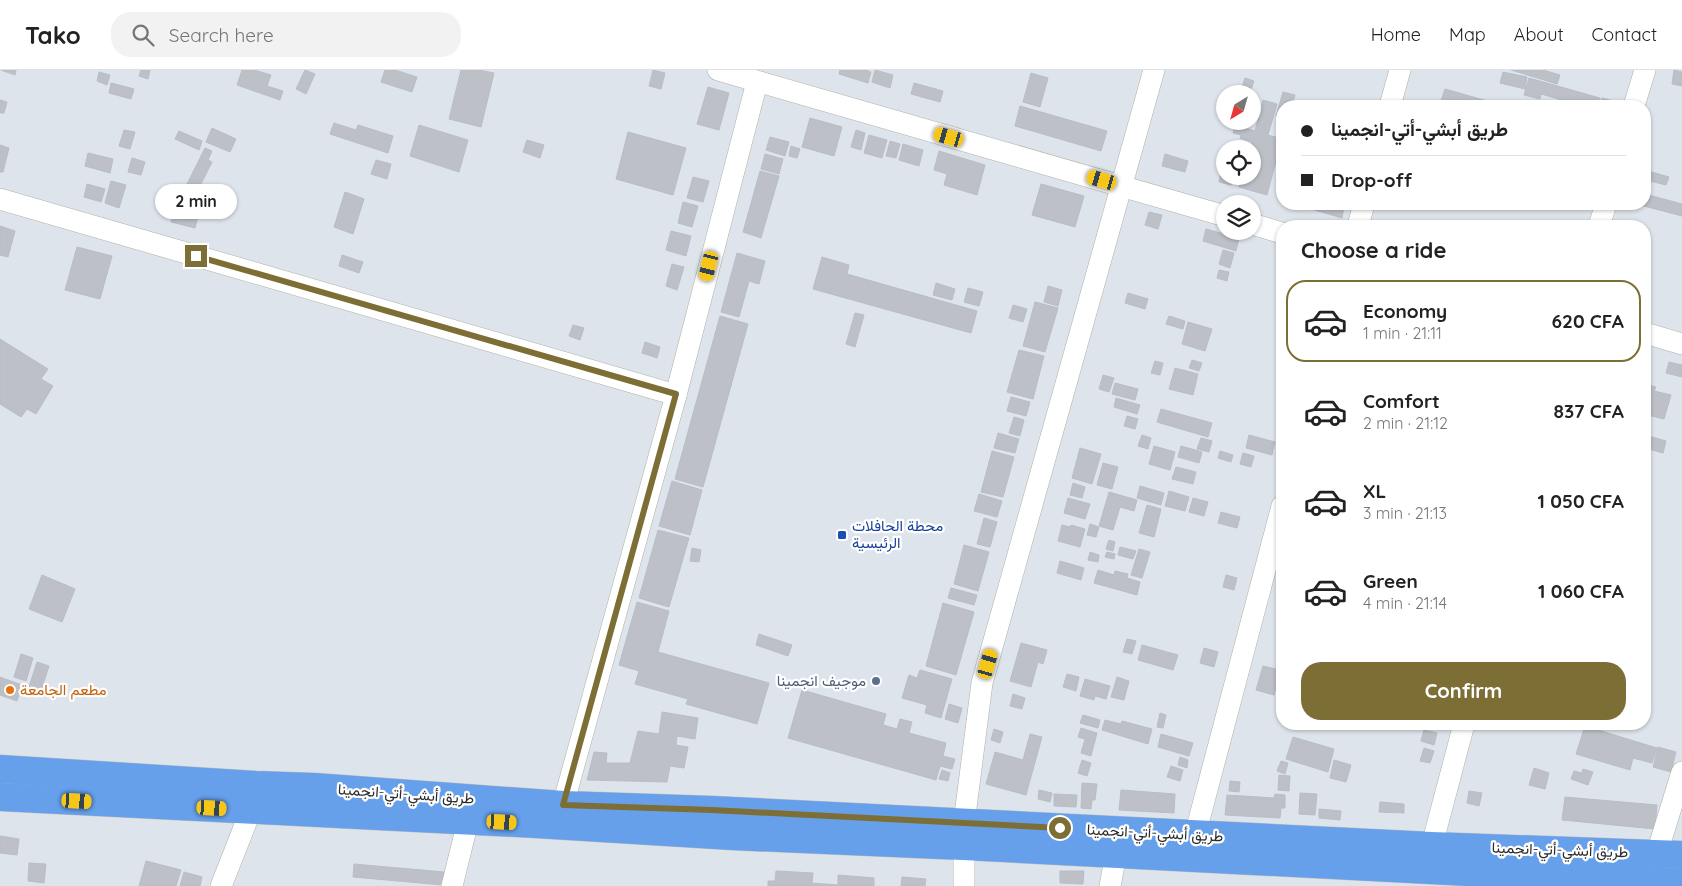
<!DOCTYPE html>
<html lang="en">
<head>
<meta charset="utf-8">
<style>
	body { margin:0; font-family:Quicksand,Vazirmatn,sans-serif; background:#f2f2f2; color:#222; height:100vh; display:flex; flex-direction:column; font-size:19px; white-space:nowrap }
	* { box-sizing:border-box; margin:0 }
	p { font-size:16px; color:#767676 }
	.icon { flex:none; width:28px; height:28px; fill:none; stroke:currentColor; stroke-width:2; stroke-linecap:round; stroke-linejoin:round }
	.map { position:relative; flex:1; overflow:hidden }
	.sheet { position:absolute; left:1276px; top:150px; width:375px; height:510px; display:flex; flex-direction:column; background:#fff; border-radius:20px; box-shadow:0 1px 4px #0004 }
	.sheet>* { flex:none }
	.hud { position:absolute; left:1276px; top:30px; width:375px; height:110px; border-radius:20px; box-shadow:0 1px 4px #0004; display:grid; align-content:center; height:110px; padding:0 25px; background:#fff }
	.needle { width:32px; rotate:217deg }
	.buttons { position:absolute; left:1216px; top:15px; display:grid; gap:10px }
	.buttons a { display:grid; place-items:center; width:45px; height:45px; border-radius:50%; background:#fff; box-shadow:0 1px 4px #0004; font-size:25px }
	.end { position:absolute; width:22px; height:22px; margin:-11px; border:6px solid #7c6e34; background:#fff; box-shadow:0 0 0 2px #fff }
	.from { border-radius:50% }
	.bubble { position:absolute; height:35px; border-radius:18px; background:#fff; box-shadow:0 1px 4px #0004; font-size:16px; font-weight:700; line-height:35px; text-align:center }
	.car { position:absolute; width:15px; height:30px; margin:-15px -8px; border-radius:6px; box-shadow:0 0 4px 1px #0007; background:linear-gradient(#f5c518 24%,#345 0 40%,#f5c518 0 76%,#345 0 86%,#f5c518 0) }
	.hud b { display:flex; align-items:center; gap:18px; height:48px; font-size:19px }
	.hud b+b { border-top:1px solid #e0e0e0 }
	.hud i { width:12px; height:12px; background:#222 }
	ul { padding:0; list-style:none }
	li { display:flex; align-items:center; gap:15px; height:82px; margin:0 10px 8px; padding:0 15px; border:2px solid transparent; border-radius:20px }
	li div { flex:1 }
	li b { display:block; font-size:19px }
	li em { font-style:normal; font-weight:700 }
	li.active { border-color:#7c6e34 }
	li>.icon { width:45px; height:45px; stroke-width:1.5 }
	h2 { padding:0 25px; font-size:22px; line-height:60px }
	.action { display:flex; gap:10px; margin-top:auto; padding:10px 25px }
	.action a { flex:1; height:58px; border-radius:20px; background:#7c6e34; color:#fff; font-size:20px; font-weight:700; line-height:58px; text-align:center }
	header { display:flex; align-items:center; gap:30px; box-sizing:border-box; height:70px; padding:0 25px; background:#fff; border-bottom:1px solid #e0e0e0 }
	header strong { font-size:24px }
	nav { display:flex; gap:28px; margin-inline-start:auto; font-size:18px }
	.search { width:350px; height:45px; background:#f2f2f2; display:flex; align-items:center; gap:12px; box-sizing:border-box; padding:0 18px; border-radius:20px; color:#767676; font-size:19px }
	.map>svg:first-child { display:block }
	.building { fill:#bdc0c7; stroke:#b8bdc7 }
	.lines { fill:none; stroke-linecap:round; stroke-linejoin:round }
	.minor-casing { stroke:#b2b0a7; stroke-width:22 }
	.trunk-casing { stroke:#bfbfbf; stroke-width:29 }
	.minor { stroke:#fff; stroke-width:21 }
	.trunk { stroke:#66a0eb; stroke-width:28 }
	.route { stroke:#7c6e34; stroke-width:6 }
	.transit-dot { fill:#1a4fb4; stroke:#fff; stroke-width:2 }
	.service-dot { fill:#5c6f8a; stroke:#fff; stroke-width:2 }
	.food-dot { fill:#e8710a; stroke:#fff; stroke-width:2 }
	.labels { text-anchor:middle; stroke-width:4.5; stroke-linejoin:round; paint-order:stroke }
	.transit-label { font-size:15px; fill:#164399; stroke:#fff; text-anchor:start }
	.service-label { font-size:15px; fill:#4e5e75; stroke:#fff; text-anchor:end }
	.food-label { font-size:15px; fill:#c56008; stroke:#fff; text-anchor:start }
	.street-label { font-size:15px; fill:#2b2b2b; stroke:#fff }
</style>
</head>
<body>
<header>
<strong>Tako</strong>
<div class="search"><svg class="icon" aria-label="search" viewBox="0 0 24 24"><circle cx="10" cy="10" r="6"/><path d="M15 15l6 6"/></svg>Search here</div>
<nav><a>Home</a><a>Map</a><a>About</a><a>Contact</a></nav>
</header>
<div class="map">
<svg width="1682" height="816" viewBox="0 0 1682 816">
	<rect width="100%" height="100%" fill="#dee4eb"/>
	<g class="building">
		<polygon points="1,0 16,0 15,5"/>
		<polygon points="141,0 150,0 148,9 139,6"/>
		<polygon points="242,0 254,0 271,5 267,16 283,21 280,30 237,15"/>
		<polygon points="305,0 315,4 306,24 296,19"/>
		<polygon points="385,0 395,0 417,7 412,22 381,12"/>
		<polygon points="461,0 479,0 494,3 481,57 449,49"/>
		<polygon points="653,0 665,3 661,19 649,16"/>
		<polygon points="840,0 865,0 871,2 868,13 839,4"/>
		<polygon points="875,0 893,5 890,18 872,12"/>
		<polygon points="1511,0 1543,0 1560,5 1557,14"/>
		<polygon points="1674,0 1682,2 1682,16 1672,14"/>
		<polygon points="99,2 110,5 107,15 97,11"/>
		<polygon points="1503,2 1527,7 1525,19 1500,13"/>
		<polygon points="1031,3 1048,8 1040,37 1023,32"/>
		<polygon points="1245,8 1254,11 1251,20 1242,17"/>
		<polygon points="1529,8 1600,28 1598,36 1583,36 1541,24 1540,29 1524,25"/>
		<polygon points="111,13 134,19 131,29 109,23"/>
		<polygon points="914,13 943,21 940,32 911,24"/>
		<polygon points="708,17 729,23 719,60 697,54"/>
		<polygon points="1445,19 1505,36 1460,36 1441,31"/>
		<polygon points="1283,22 1295,25 1292,36 1282,36 1282,48 1276,46"/>
		<polygon points="1602,28 1617,32 1616,36 1600,36"/>
		<polygon points="0,30 7,32 4,43 0,43"/>
		<polygon points="1263,30 1277,34 1268,65 1282,69 1267,125 1239,117 1242,106 1252,106 1252,79 1249,79 1252,72 1240,68 1241,65 1233,63 1236,51 1245,51 1243,57 1255,61"/>
		<polygon points="1020,36 1107,61 1101,81 1015,56"/>
		<polygon points="810,48 842,57 834,86 802,77"/>
		<polygon points="334,53 356,60 358,55 393,66 388,83 330,64"/>
		<polygon points="419,55 468,70 459,102 410,86"/>
		<polygon points="212,58 236,69 230,82 206,72"/>
		<polygon points="124,60 135,62 130,79 119,76"/>
		<polygon points="856,60 865,63 861,80 851,77"/>
		<polygon points="179,61 202,71 199,80 175,69"/>
		<polygon points="628,62 686,78 673,125 616,109"/>
		<polygon points="869,65 887,70 882,88 864,83"/>
		<polygon points="770,67 789,72 785,86 766,80"/>
		<polygon points="527,70 544,75 540,88 523,82"/>
		<polygon points="890,71 900,74 896,88 886,86"/>
		<polygon points="903,74 923,80 919,96 899,90"/>
		<polygon points="0,75 9,78 3,102 0,102"/>
		<polygon points="791,76 800,79 797,88 789,86"/>
		<polygon points="205,78 212,81 208,90 212,92 197,122 186,116"/>
		<polygon points="939,81 985,95 977,125 944,115 947,104 934,100"/>
		<polygon points="88,83 113,89 110,103 85,96"/>
		<polygon points="765,84 783,89 779,104 761,99"/>
		<polygon points="1165,84 1188,91 1185,102 1162,96"/>
		<polygon points="132,88 145,92 141,105 128,102"/>
		<polygon points="376,90 391,94 387,109 371,104"/>
		<polygon points="760,101 779,106 761,168 743,162"/>
		<polygon points="1648,101 1669,107 1666,115 1646,110"/>
		<polygon points="1221,102 1225,103 1225,106 1234,106 1231,115 1219,112"/>
		<polygon points="693,107 709,111 703,132 687,128"/>
		<polygon points="111,111 126,115 119,138 105,133"/>
		<polygon points="87,114 105,119 101,132 84,127"/>
		<polygon points="1041,114 1084,126 1075,157 1032,145"/>
		<polygon points="345,122 364,129 353,164 334,157"/>
		<polygon points="178,124 202,131 195,158 171,152"/>
		<polygon points="1645,124 1682,134 1682,146 1640,135 1645,134"/>
		<polygon points="683,132 698,136 692,157 678,153"/>
		<polygon points="1294,134 1332,134 1344,137 1342,148"/>
		<polygon points="1149,142 1162,145 1158,159 1145,155"/>
		<polygon points="0,156 15,161 8,187 0,185"/>
		<polygon points="1206,159 1239,168 1236,181 1203,171"/>
		<polygon points="671,161 691,166 686,186 666,180"/>
		<polygon points="77,177 112,186 100,229 65,220"/>
		<polygon points="1223,180 1234,183 1230,198 1219,194"/>
		<polygon points="737,183 765,191 759,214 749,211 739,247 721,242"/>
		<polygon points="342,185 363,192 359,203 339,196"/>
		<polygon points="822,187 849,195 847,204 977,241 971,263 813,219"/>
		<polygon points="672,194 684,197 677,220 666,216"/>
		<polygon points="1219,200 1229,202 1227,211 1217,208"/>
		<polygon points="936,213 955,219 952,230 933,225"/>
		<polygon points="1048,216 1062,220 1058,236 1044,232"/>
		<polygon points="968,218 983,222 979,236 964,232"/>
		<polygon points="1128,223 1148,229 1145,239 1125,233"/>
		<polygon points="1035,232 1058,238 1045,282 1023,276"/>
		<polygon points="1013,235 1027,239 1023,252 1009,248"/>
		<polygon points="855,243 864,245 855,277 846,274"/>
		<polygon points="720,246 748,254 703,417 675,409"/>
		<polygon points="1169,246 1185,251 1183,259 1166,254"/>
		<polygon points="1188,252 1212,259 1205,281 1182,274"/>
		<polygon points="573,255 584,258 580,270 569,266"/>
		<polygon points="0,269 48,299 41,309 53,316 36,344 27,339 21,347 0,334"/>
		<polygon points="645,272 660,277 657,288 642,283"/>
		<polygon points="1019,280 1044,286 1033,329 1007,322"/>
		<polygon points="1192,290 1202,293 1199,301 1189,298"/>
		<polygon points="1155,291 1163,293 1160,305 1151,303"/>
		<polygon points="1669,292 1682,295 1682,307 1666,303"/>
		<polygon points="1175,298 1198,304 1193,325 1169,319"/>
		<polygon points="1103,305 1114,308 1109,322 1099,319"/>
		<polygon points="1115,313 1138,319 1135,330 1112,324"/>
		<polygon points="1645,314 1656,317 1654,321 1671,325 1664,349 1648,345 1646,351 1645,351"/>
		<polygon points="1011,327 1030,332 1026,346 1007,341"/>
		<polygon points="1116,328 1140,335 1137,344 1114,337"/>
		<polygon points="1161,339 1212,353 1208,367 1157,352"/>
		<polygon points="1127,346 1138,349 1135,359 1124,356"/>
		<polygon points="1014,347 1024,350 1020,366 1009,363"/>
		<polygon points="998,363 1019,369 1015,383 994,378"/>
		<polygon points="1142,365 1151,368 1148,379 1138,376"/>
		<polygon points="1249,365 1275,372 1272,385 1246,378"/>
		<polygon points="1645,365 1666,371 1663,383 1645,378"/>
		<polygon points="1201,368 1212,371 1209,382 1197,379"/>
		<polygon points="1154,376 1175,382 1170,400 1149,394"/>
		<polygon points="1181,376 1202,382 1199,393 1178,387"/>
		<polygon points="1080,378 1101,384 1092,414 1072,408"/>
		<polygon points="992,381 1014,387 1003,427 981,422"/>
		<polygon points="1220,381 1233,385 1231,392 1218,388"/>
		<polygon points="1243,383 1254,386 1251,397 1240,394"/>
		<polygon points="1103,393 1118,397 1112,419 1097,415"/>
		<polygon points="1176,397 1196,402 1193,414 1172,409"/>
		<polygon points="672,411 702,420 690,465 659,456"/>
		<polygon points="1073,413 1085,417 1082,428 1070,425"/>
		<polygon points="1140,416 1164,423 1161,435 1137,428"/>
		<polygon points="1169,421 1189,427 1185,441 1165,436"/>
		<polygon points="1109,422 1137,430 1134,441 1120,437 1113,460 1099,456"/>
		<polygon points="979,424 1002,431 997,447 974,441"/>
		<polygon points="1068,428 1090,434 1085,449 1064,443"/>
		<polygon points="1193,428 1208,432 1204,446 1189,442"/>
		<polygon points="1147,435 1161,439 1154,467 1139,463"/>
		<polygon points="1221,442 1240,447 1237,458 1218,453"/>
		<polygon points="984,448 997,452 990,477 977,474"/>
		<polygon points="1090,454 1099,457 1096,467 1087,465"/>
		<polygon points="1062,455 1070,457 1071,455 1085,459 1080,477 1058,471"/>
		<polygon points="658,460 689,468 669,537 639,528"/>
		<polygon points="1109,470 1115,472 1113,481 1106,479"/>
		<polygon points="964,475 989,482 978,521 954,514"/>
		<polygon points="1120,477 1136,481 1133,489 1118,485"/>
		<polygon points="692,478 701,480 699,492 690,491"/>
		<polygon points="1139,479 1150,482 1142,508 1131,505"/>
		<polygon points="1090,482 1099,485 1098,492 1088,490"/>
		<polygon points="1107,482 1115,484 1114,489 1105,487"/>
		<polygon points="1060,491 1084,498 1081,510 1057,503"/>
		<polygon points="1098,500 1114,505 1115,501 1128,504 1127,508 1140,512 1137,525 1094,513"/>
		<polygon points="42,505 75,519 62,552 29,539"/>
		<polygon points="1226,505 1237,508 1234,520 1223,517"/>
		<polygon points="951,518 977,525 974,535 948,528"/>
		<polygon points="637,532 669,541 658,582 769,613 757,654 686,634 688,629 635,614 639,601 619,595"/>
		<polygon points="943,533 974,542 956,605 926,596"/>
		<polygon points="759,564 792,575 788,586 756,575"/>
		<polygon points="1127,569 1136,571 1132,584 1123,582"/>
		<polygon points="1021,573 1047,580 1043,594 1038,592 1031,617 1010,611"/>
		<polygon points="1142,575 1178,585 1173,600 1138,590"/>
		<polygon points="1204,578 1218,582 1214,597 1200,593"/>
		<polygon points="21,584 33,588 26,611 14,607"/>
		<polygon points="37,592 49,596 40,624 28,620"/>
		<polygon points="1263,596 1280,600 1274,625 1256,620"/>
		<polygon points="920,600 952,609 941,648 925,643 927,635 902,628 909,605 917,608"/>
		<polygon points="1067,604 1079,607 1076,621 1063,617"/>
		<polygon points="0,607 22,615 17,631 0,625"/>
		<polygon points="1117,607 1129,611 1124,630 1111,627"/>
		<polygon points="1085,609 1110,616 1106,629 1095,626 1094,630 1080,626"/>
		<polygon points="802,620 886,644 883,655 897,659 900,649 912,652 909,663 946,673 943,686 955,689 952,699 940,696 936,710 788,668"/>
		<polygon points="1013,624 1025,628 1022,639 1010,636"/>
		<polygon points="949,634 962,638 958,653 945,649"/>
		<polygon points="662,642 698,648 695,669 677,666 676,675 688,677 684,698 670,696 667,712 587,710 594,682 607,683 606,693 630,693 638,661 659,664"/>
		<polygon points="1160,643 1166,645 1163,658 1157,657"/>
		<polygon points="1083,645 1100,650 1098,658 1080,653"/>
		<polygon points="1105,650 1121,654 1122,651 1152,659 1148,674 1102,660"/>
		<polygon points="1585,656 1657,678 1652,693 1633,688 1630,700 1576,684"/>
		<polygon points="1081,658 1097,663 1091,686 1081,683 1085,669 1078,667"/>
		<polygon points="994,659 1003,662 1000,673 991,670"/>
		<polygon points="1424,660 1437,663 1434,675 1421,671"/>
		<polygon points="1030,664 1042,667 1026,725 986,714 995,682 1023,690"/>
		<polygon points="1161,664 1193,673 1189,686 1158,677"/>
		<polygon points="1293,667 1334,679 1328,702 1286,689"/>
		<polygon points="1658,677 1676,682 1671,702 1653,697"/>
		<polygon points="1424,678 1434,681 1430,693 1420,691"/>
		<polygon points="1180,687 1188,690 1187,698 1178,695"/>
		<polygon points="1082,690 1091,693 1087,706 1078,703"/>
		<polygon points="1334,690 1351,695 1346,712 1330,708"/>
		<polygon points="1281,691 1288,693 1285,704 1277,701"/>
		<polygon points="1171,696 1183,700 1180,711 1167,707"/>
		<polygon points="1534,698 1549,703 1545,719 1529,715"/>
		<polygon points="1583,699 1593,702 1588,715 1571,709 1574,701 1582,703"/>
		<polygon points="942,700 950,703 948,711 939,709"/>
		<polygon points="1279,705 1290,706 1289,721 1278,720"/>
		<polygon points="1230,711 1240,712 1239,722 1229,721"/>
		<polygon points="1082,713 1097,714 1095,730 1092,730 1091,739 1081,738"/>
		<polygon points="1039,720 1052,723 1050,732 1038,729"/>
		<polygon points="1121,720 1175,724 1174,743 1119,740"/>
		<polygon points="1469,721 1482,723 1479,736 1467,733"/>
		<polygon points="1300,723 1317,724 1315,745 1299,744"/>
		<polygon points="1054,724 1077,725 1076,737 1054,736"/>
		<polygon points="1275,724 1285,725 1285,738 1281,738 1280,748 1225,745 1227,725 1274,728"/>
		<polygon points="1565,727 1657,735 1655,759 1562,750"/>
		<polygon points="1380,732 1404,734 1404,743 1379,742"/>
		<polygon points="1319,739 1341,741 1340,750 1319,748"/>
		<polygon points="0,766 19,769 17,785 0,783"/>
		<polygon points="146,791 181,800 176,816 139,816"/>
		<polygon points="29,793 46,794 44,813 28,811"/>
		<polygon points="354,794 444,802 443,815 353,807"/>
		<polygon points="776,801 813,803 812,813 838,815 838,805 874,808 874,816 768,816 768,811 775,811"/>
		<polygon points="1060,801 1084,801 1083,814 1060,813"/>
		<polygon points="184,802 202,807 200,816 180,816"/>
		<polygon points="902,807 926,809 925,816 901,816"/>
	</g>
	<g class="lines">
		<defs>
			<g id="minor">
				<polyline points="718,0 1225,146"/>
				<polyline points="1390,36 1400,0"/>
				<polyline points="1634,36 1645,0"/>
				<polyline points="0,129 676,325"/>
				<polyline points="1252,154 1282,163"/>
				<polyline points="1358,156 1364,134"/>
				<polyline points="1599,156 1606,134"/>
				<polyline points="1645,263 1682,274"/>
				<polyline points="563,735 676,325 757,12"/>
				<polyline points="1195,765 1282,436"/>
				<polyline points="1657,783 1682,702"/>
				<polyline points="1428,790 1464,654"/>
				<polyline points="221,816 251,740 254,725"/>
				<polyline points="452,816 468,751"/>
				<polyline points="964,816 964,753 982,613 1154,0"/>
				<polyline points="1110,816 1116,784"/>
			</g>
			<g id="trunk">
				<polyline points="0,699 256,715 314,717 563,735 712,740 1431,776 1682,785"/>
				<polyline points="0,727 536,754 732,766 963,776 1682,813"/>
			</g>
		</defs>
		<use href="#minor" class="minor-casing"/>
		<use href="#trunk" class="trunk-casing"/>
		<use href="#minor" class="minor"/>
		<use href="#trunk" class="trunk"/>
	</g>
	<g class="lines">
		<polyline class="route" points="196,186 676,324 563,735 712,740 1060,758"/>
	</g>
	<rect class="transit-dot" x="837" y="460" width="10" height="10" rx="2.5"/>
	<circle class="service-dot" cx="876" cy="611" r="5"/>
	<circle class="food-dot" cx="10" cy="620" r="5"/>
	<g class="labels">
		<g class="transit-label">
			<text x="852" y="461">محطة الحافلات<tspan x="852" dy="17">الرئيسية</tspan></text>
		</g>
		<g class="service-label">
			<text x="866" y="616">موجيف انجمينا</text>
		</g>
		<g class="food-label">
			<text x="20" y="625">مطعم الجامعة</text>
		</g>
		<g class="street-label">
			<text transform="translate(406 724) rotate(4)" y="5">طريق أبشي-أتي-انجمينا</text>
			<text transform="translate(1155 763) rotate(3)" y="5">طريق أبشي-أتي-انجمينا</text>
			<text transform="translate(1560 780) rotate(2)" y="5">طريق أبشي-أتي-انجمينا</text>
		</g>
	</g>
</svg>
<div class="buttons">
<a><svg class="needle" viewBox="-14 -14 28 28"><path d="M0-13l5 13h-10z" fill="#e53935"/><path d="M0 13l5-13h-10z" fill="#767676"/></svg></a>
<a><svg class="icon" aria-label="locate" viewBox="0 0 24 24"><circle cx="12" cy="12" r="6"/><path d="M12 2v4M12 18v4M2 12h4M18 12h4"/></svg></a>
<a><svg class="icon" aria-label="layers" viewBox="0 0 24 24"><path d="M12 4l9 5-9 5-9-5zM3 14l9 5 9-5"/></svg></a>
</div>
<i class="end from" style="left:1060px;top:758px"></i>
<i class="end" style="left:196px;top:186px"></i>
<div class="bubble" style="left:155px;top:114px;width:82px">2 min</div>
<i class="car" style="left:949px;top:67px;rotate:286deg"></i>
<i class="car" style="left:1102px;top:110px;rotate:286deg"></i>
<i class="car" style="left:709px;top:196px;rotate:194deg"></i>
<i class="car" style="left:988px;top:594px;rotate:16deg"></i>
<i class="car" style="left:77px;top:731px;rotate:93deg"></i>
<i class="car" style="left:212px;top:738px;rotate:93deg"></i>
<i class="car" style="left:502px;top:752px;rotate:93deg"></i>
<div class="hud">
<b><i class="from"></i>طريق أبشي-أتي-انجمينا</b>
<b><i></i>Drop-off</b>
</div>
<section class="sheet">
<h2>Choose a ride</h2>
<ul>
<li class="active"><svg class="icon" aria-label="car" viewBox="0 0 24 24"><path d="M5 17H2v-5l4-1 3-4h7l3 4 3 1v5h-3M9 17h6M6 11h13"/><circle cx="7" cy="17" r="2"/><circle cx="17" cy="17" r="2"/></svg><div><b>Economy</b><p>1 min · 21:11</p></div><em>620 CFA</em></li>
<li><svg class="icon" aria-label="car" viewBox="0 0 24 24"><path d="M5 17H2v-5l4-1 3-4h7l3 4 3 1v5h-3M9 17h6M6 11h13"/><circle cx="7" cy="17" r="2"/><circle cx="17" cy="17" r="2"/></svg><div><b>Comfort</b><p>2 min · 21:12</p></div><em>837 CFA</em></li>
<li><svg class="icon" aria-label="car" viewBox="0 0 24 24"><path d="M5 17H2v-5l4-1 3-4h7l3 4 3 1v5h-3M9 17h6M6 11h13"/><circle cx="7" cy="17" r="2"/><circle cx="17" cy="17" r="2"/></svg><div><b>XL</b><p>3 min · 21:13</p></div><em>1 050 CFA</em></li>
<li><svg class="icon" aria-label="car" viewBox="0 0 24 24"><path d="M5 17H2v-5l4-1 3-4h7l3 4 3 1v5h-3M9 17h6M6 11h13"/><circle cx="7" cy="17" r="2"/><circle cx="17" cy="17" r="2"/></svg><div><b>Green</b><p>4 min · 21:14</p></div><em>1 060 CFA</em></li>
</ul>
<div class="action"><a>Confirm</a></div>
</section>
</div>
</body>
</html>
